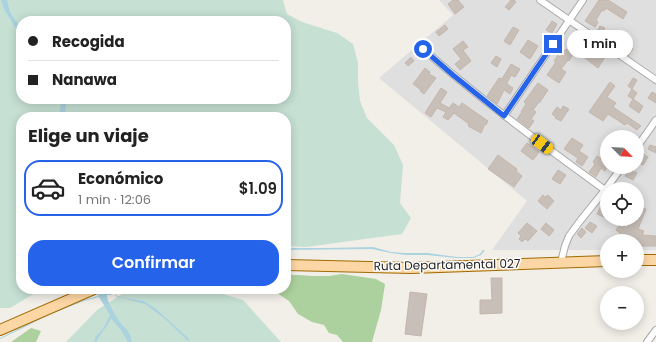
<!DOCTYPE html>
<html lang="es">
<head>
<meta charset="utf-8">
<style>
	body { margin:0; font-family:Poppins,sans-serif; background:#f2f2f2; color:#222; height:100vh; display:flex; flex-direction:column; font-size:15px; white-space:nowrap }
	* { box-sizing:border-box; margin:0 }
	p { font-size:13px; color:#767676 }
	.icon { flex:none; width:22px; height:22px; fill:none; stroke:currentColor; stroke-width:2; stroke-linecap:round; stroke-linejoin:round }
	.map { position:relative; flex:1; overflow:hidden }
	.sheet { position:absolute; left:16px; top:112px; width:275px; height:182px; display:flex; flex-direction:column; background:#fff; border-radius:16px; box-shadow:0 2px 10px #0003 }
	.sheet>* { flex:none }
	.top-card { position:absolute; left:16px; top:16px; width:275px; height:88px; border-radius:16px; box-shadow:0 2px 10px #0003; display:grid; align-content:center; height:88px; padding:0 12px; background:#fff }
	.needle { width:26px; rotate:114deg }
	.tools { position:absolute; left:600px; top:130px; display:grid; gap:8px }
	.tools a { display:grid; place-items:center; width:44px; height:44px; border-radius:50%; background:#fff; box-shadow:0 2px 10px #0003; font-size:20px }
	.end { position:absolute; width:18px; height:18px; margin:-9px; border:5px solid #2563eb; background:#fff; box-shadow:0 0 0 2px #fff }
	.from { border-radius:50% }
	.bubble { position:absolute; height:28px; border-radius:14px; background:#fff; box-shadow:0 2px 10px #0003; font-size:13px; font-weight:600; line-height:28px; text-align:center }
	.car { position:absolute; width:12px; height:24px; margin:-12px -6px; border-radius:5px; box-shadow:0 0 3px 1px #0007; background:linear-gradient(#f5c518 24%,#345 0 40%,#f5c518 0 76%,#345 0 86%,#f5c518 0) }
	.top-card b { display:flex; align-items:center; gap:14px; height:38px; font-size:15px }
	.top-card b+b { border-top:1px solid #e0e0e0 }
	.top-card i { width:10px; height:10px; background:#222 }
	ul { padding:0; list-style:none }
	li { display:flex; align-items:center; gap:12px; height:56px; margin:0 8px 6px; padding:0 4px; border:2px solid transparent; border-radius:16px }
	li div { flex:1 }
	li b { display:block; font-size:15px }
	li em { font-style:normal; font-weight:600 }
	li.on { border-color:#2563eb }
	li>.icon { width:36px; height:36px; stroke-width:1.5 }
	h2 { padding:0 12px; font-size:18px; line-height:48px }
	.button { display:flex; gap:8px; margin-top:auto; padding:8px 12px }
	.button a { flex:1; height:46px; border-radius:16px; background:#2563eb; color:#fff; font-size:16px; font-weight:600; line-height:46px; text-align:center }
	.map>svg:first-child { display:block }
	.residential { fill:#e0dfdf; fill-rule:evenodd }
	.forest { fill:#add19e }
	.wetland { fill:#c6e0d4; fill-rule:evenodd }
	.water { fill:#aad3df }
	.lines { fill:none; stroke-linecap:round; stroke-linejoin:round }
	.stream { stroke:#aad3df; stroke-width:1.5 }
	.building { fill:#c7bfb8; stroke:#c4b6ab }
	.minor-casing { stroke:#a9a9a9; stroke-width:8 }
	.primary-casing { stroke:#a06b00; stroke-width:12 }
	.minor { stroke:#fff; stroke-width:6 }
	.primary { stroke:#fcd6a4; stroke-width:10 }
	.route { stroke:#2563eb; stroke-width:5 }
	.labels { text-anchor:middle; stroke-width:3; stroke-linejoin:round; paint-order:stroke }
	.street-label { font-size:12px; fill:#222; stroke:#fff }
</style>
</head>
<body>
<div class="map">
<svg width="656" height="342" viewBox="0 0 656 342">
	<rect width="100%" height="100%" fill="#f2efe9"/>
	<path class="residential" d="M439,0H656V250H637V241H607V250H492L527,201L379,78L453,15ZM607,137H637V167H607ZM607,189H637V219H607Z"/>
	<g class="forest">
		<polygon points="286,273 293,275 299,275 312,276 329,276 342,274 376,279 385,284 381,310 372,342 343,342 337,335 329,333 324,325 312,322 298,314 289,301 277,293 276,289 286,289"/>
		<polygon points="31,328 41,331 36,342 11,342"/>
	</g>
	<g class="wetland">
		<path d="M0,0H283L287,14L302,22L337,33L353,44L358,63V82L360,101L367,118L394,145L403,165L400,203L411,218L402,234L306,247L286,246V117H21V289H42L10,308H0ZM21,21H286V99H21Z"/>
		<polygon points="130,289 205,289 243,300 281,342 66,342 97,310"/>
	</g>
	<g class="water">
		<polygon points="1,0 7,0 10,12 21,29 21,37 4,9"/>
		<polygon points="60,99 65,99 66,100 66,106 64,117 59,117 61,103"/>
		<polygon points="373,247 391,252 405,253 427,253 457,257 473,257 480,254 483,250 485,250 481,255 473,258 456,258 427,255 406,255 391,253 372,249 286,250 286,248 327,248"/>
		<path d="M107,290L112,295H107C107,302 115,314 119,321C125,329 130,330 132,342H128L121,330L114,322L111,318C107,327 101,333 96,342H94L96,336L103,329L110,315L99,297L84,301L48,315L25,327L0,339V338L48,314L84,300L98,296L97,294Z"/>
		<polygon points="115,295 124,298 143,301 155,308 188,338 190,341 187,340 164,318 145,304 115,296"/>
	</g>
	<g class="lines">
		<polyline class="stream" points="101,289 103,294"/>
	</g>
	<g class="building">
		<polygon points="453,0 458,0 464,7 455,14 448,4"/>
		<polygon points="511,0 514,0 516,2 509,10 505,7"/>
		<polygon points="599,0 608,0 627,12 623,19 606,8 604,11 602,10 596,20 598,22 595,27 585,21"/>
		<polygon points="552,21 557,24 552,33 546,30"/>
		<polygon points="445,25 448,29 439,36 436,32"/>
		<polygon points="600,26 605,28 600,36 596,33"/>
		<polygon points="513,27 519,30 510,45 504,41"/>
		<polygon points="614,30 618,33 614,40 609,37"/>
		<polygon points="572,34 581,40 577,46 568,40"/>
		<polygon points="528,40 538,46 530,59 520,52"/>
		<polygon points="463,41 468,47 463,50 471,61 460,70 455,64 461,59 453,49"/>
		<polygon points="624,44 633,49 628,56 620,50"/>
		<polygon points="588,46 605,57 598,68 581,55"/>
		<polygon points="566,49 573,54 569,61 568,60 561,69 566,72 559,83 547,75 556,62 554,61 558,55 560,57"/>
		<polygon points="496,56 501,59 497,67 491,63"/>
		<polygon points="411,57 414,61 408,66 405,63"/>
		<polygon points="511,64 520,69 515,77 511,75 507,83 507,84 513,88 510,94 504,90 497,104 487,96 499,78 502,79"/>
		<polygon points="425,68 430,72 429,74 436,78 424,94 420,91 421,90 413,84"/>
		<polygon points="633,78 637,80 632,89 628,86"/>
		<polygon points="610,82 615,86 607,97 616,103 613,107 641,126 637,130 627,123 625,125 608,114 603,121 589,112"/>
		<polygon points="538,83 548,90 540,102 539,102 533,110 536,112 531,119 534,121 529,128 517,119 522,112 521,112 526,104 524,102"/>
		<polygon points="441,88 447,92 440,103 449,108 453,103 459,107 462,103 488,121 486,125 485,124 481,133 468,126 469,124 454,113 448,120 443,117 446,112 437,108 431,117 425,113"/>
		<polygon points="632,89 637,93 633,99 628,96"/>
		<polygon points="652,92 656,94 656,103 648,98"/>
		<polygon points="633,99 643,106 639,113 629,106"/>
		<polygon points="563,106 569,109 561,121 555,118 556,117 552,114 557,107 561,110"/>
		<polygon points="572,138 583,145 579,151 588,157 582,166 576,162 578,158 564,149"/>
		<polygon points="527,143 539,152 533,160 521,151"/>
		<polygon points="650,145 656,147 656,153 648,149"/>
		<polygon points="640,152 648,157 643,165 637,162 637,157"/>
		<polygon points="498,155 517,169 516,171 522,176 514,187 488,169"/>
		<polygon points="597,156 607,162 607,167 605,171 601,168 596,177 589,172 595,164 593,162"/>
		<polygon points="629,169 637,173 633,180 625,176"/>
		<polygon points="558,170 566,175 560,184 552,179"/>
		<polygon points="543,195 545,197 548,195 554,201 547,209 538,201"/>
		<polygon points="602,204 607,207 607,211 604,217 597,214"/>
		<polygon points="637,205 646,209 638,229 644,231 642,235 656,236 656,246 637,246 637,241 622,241 624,237 616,230 621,223 627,228 631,219 637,219"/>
		<polygon points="590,222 597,226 592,233 585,228"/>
		<polygon points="527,223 537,231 528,241 525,239 522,242 519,239 521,236 518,233"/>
		<polygon points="546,223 554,230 549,236 541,229"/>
		<polygon points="582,228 586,232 581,238 577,234"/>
		<polygon points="491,278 502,278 502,313 480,314 480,300 492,300"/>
		<polygon points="410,292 427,294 421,336 405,334"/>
	</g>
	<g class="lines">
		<defs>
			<g id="minor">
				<polyline points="540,0 656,80"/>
				<path d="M423,49C481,100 543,145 605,190"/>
				<polyline points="504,116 583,0"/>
				<polyline points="637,147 656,120"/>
				<polyline points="561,262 565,246 569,236 580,221 605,190 622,167"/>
				<polyline points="647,342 656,330"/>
			</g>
			<g id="primary">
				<polyline points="637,260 656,260"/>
				<polyline points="286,265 411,268 607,261"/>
				<polyline points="0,330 94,289"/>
			</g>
		</defs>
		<use href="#minor" class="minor-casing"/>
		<use href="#primary" class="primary-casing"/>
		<use href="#minor" class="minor"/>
		<use href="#primary" class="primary"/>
	</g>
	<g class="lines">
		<polyline class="route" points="423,49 453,75 504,116 553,44"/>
	</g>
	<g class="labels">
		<g class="street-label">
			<text transform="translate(447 265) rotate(-1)" y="4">Ruta Departamental 027</text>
		</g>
	</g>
</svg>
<div class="tools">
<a><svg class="needle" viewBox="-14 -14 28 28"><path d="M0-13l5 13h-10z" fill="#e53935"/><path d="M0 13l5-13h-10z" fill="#767676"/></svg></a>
<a><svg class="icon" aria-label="locate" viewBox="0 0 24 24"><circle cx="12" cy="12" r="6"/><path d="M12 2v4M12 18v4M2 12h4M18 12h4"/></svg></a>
<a>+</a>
<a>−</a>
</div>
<i class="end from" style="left:423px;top:49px"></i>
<i class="end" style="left:553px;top:44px"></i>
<div class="bubble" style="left:567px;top:30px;width:66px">1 min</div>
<i class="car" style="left:542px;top:144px;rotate:126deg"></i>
<div class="top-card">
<b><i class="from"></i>Recogida</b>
<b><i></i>Nanawa</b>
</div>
<section class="sheet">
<h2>Elige un viaje</h2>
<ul>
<li class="on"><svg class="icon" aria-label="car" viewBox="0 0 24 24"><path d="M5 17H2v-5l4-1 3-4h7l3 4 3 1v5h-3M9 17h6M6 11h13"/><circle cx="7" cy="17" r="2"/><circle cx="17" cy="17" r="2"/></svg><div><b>Económico</b><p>1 min · 12:06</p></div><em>$1.09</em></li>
</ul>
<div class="button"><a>Confirmar</a></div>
</section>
</div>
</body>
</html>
